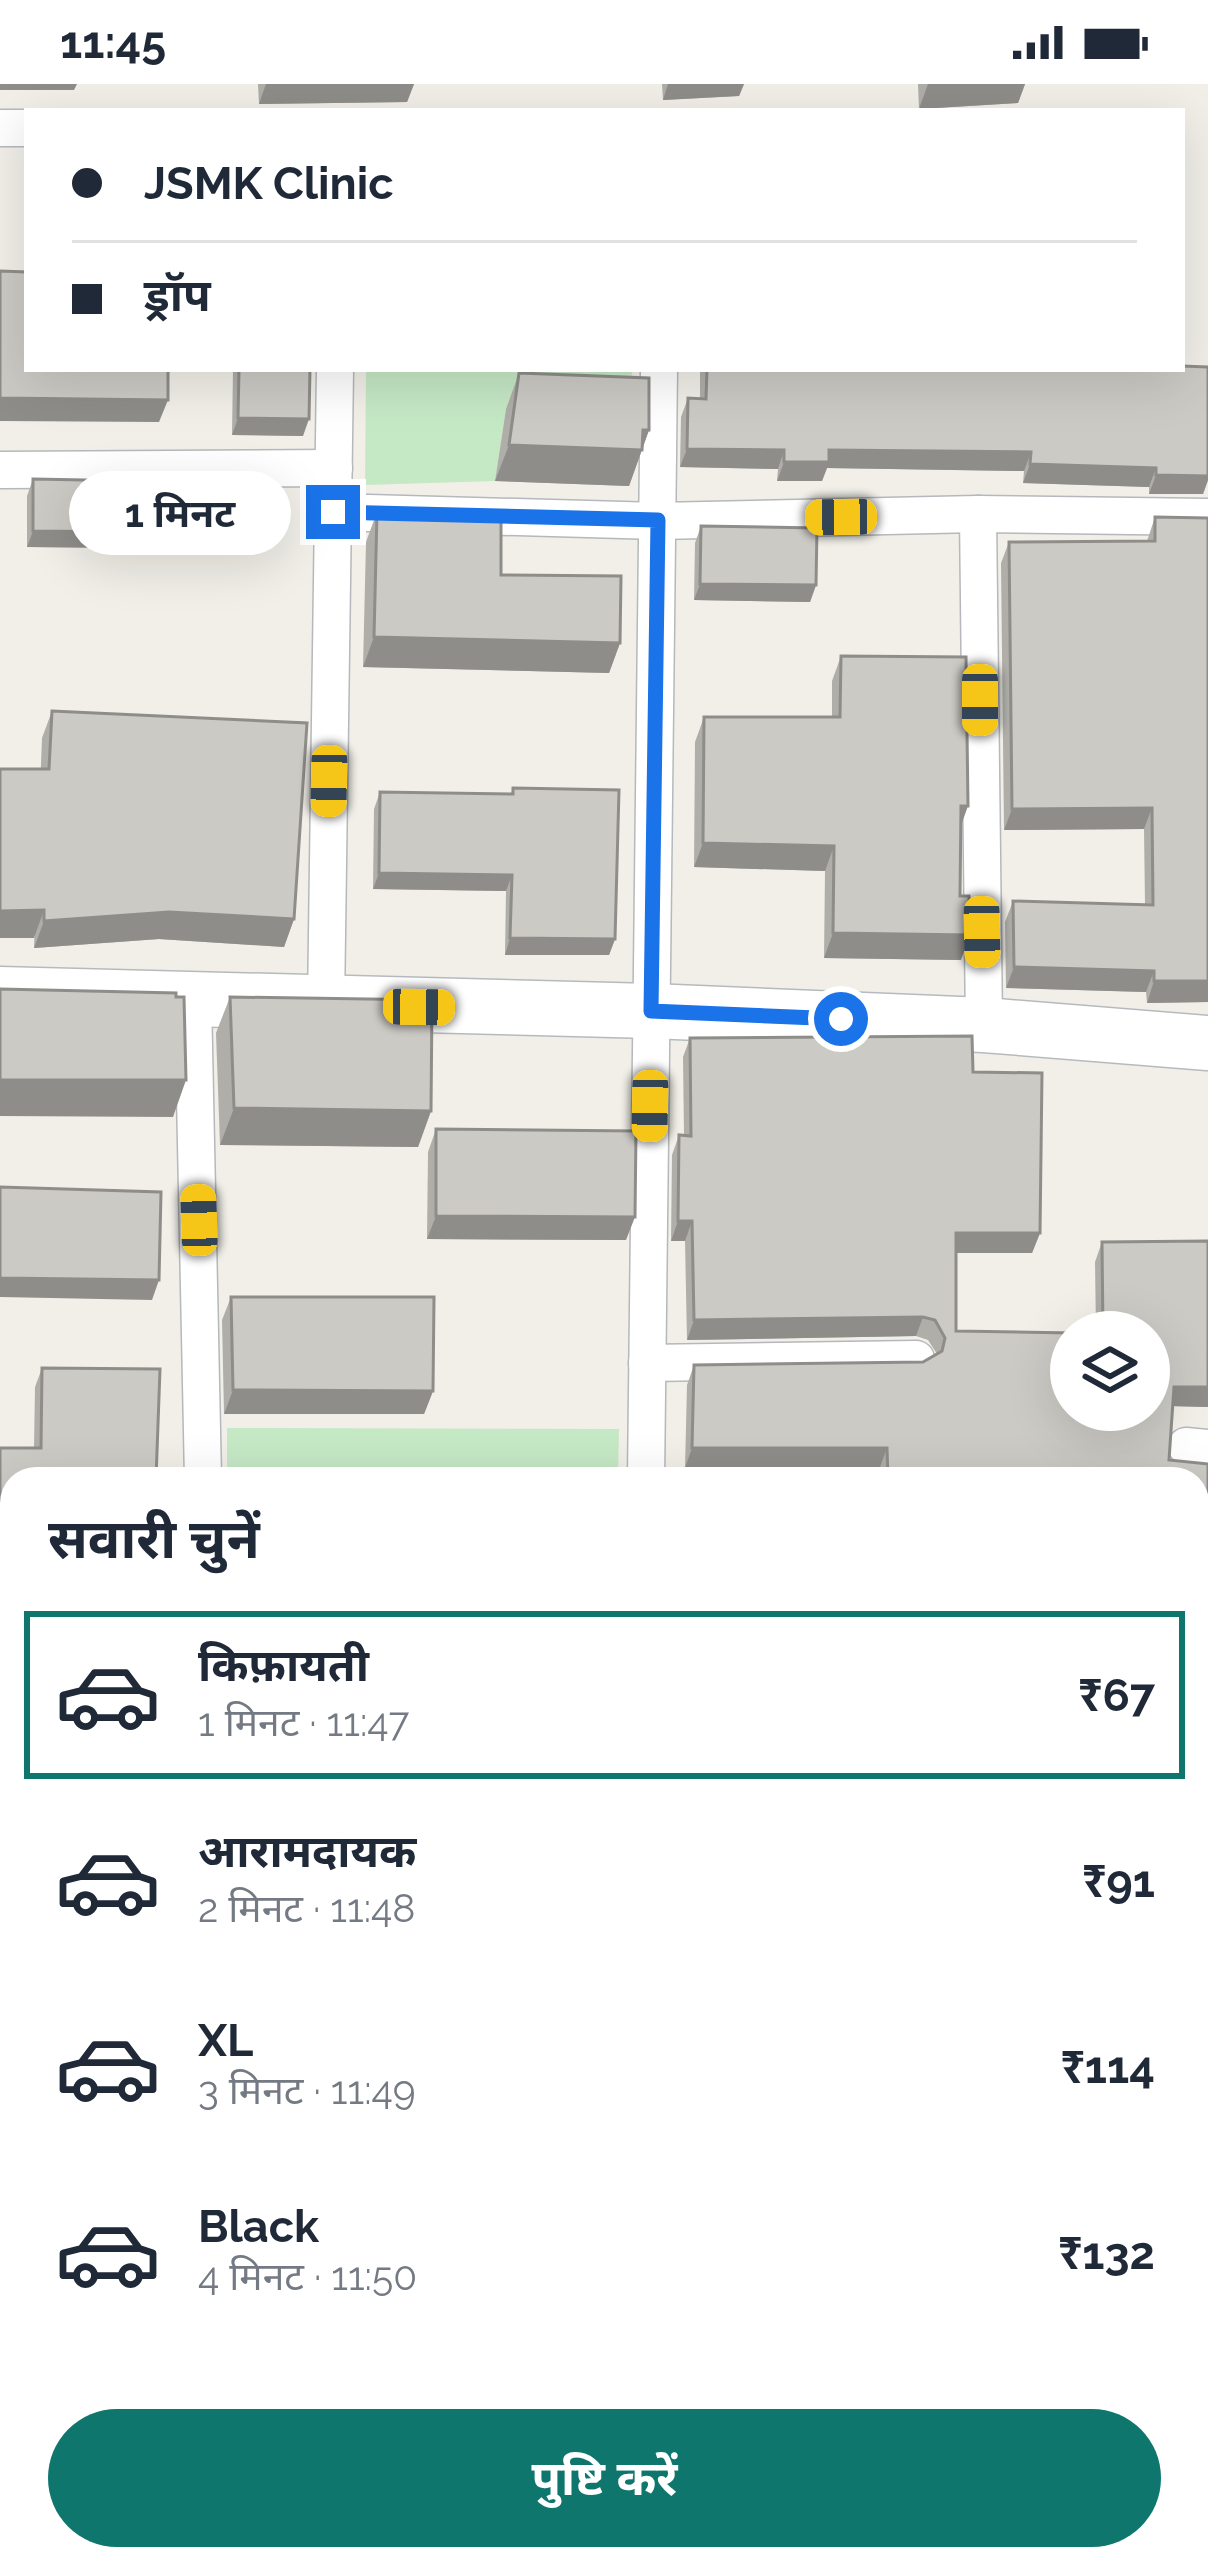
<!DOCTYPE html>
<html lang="hi">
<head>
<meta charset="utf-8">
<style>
	body { margin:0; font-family:Raleway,"Noto Sans Devanagari",sans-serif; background:#f2f2f3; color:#1f2937; height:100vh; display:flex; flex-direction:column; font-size:45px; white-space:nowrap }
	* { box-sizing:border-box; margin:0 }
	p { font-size:39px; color:#747a83 }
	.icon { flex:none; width:66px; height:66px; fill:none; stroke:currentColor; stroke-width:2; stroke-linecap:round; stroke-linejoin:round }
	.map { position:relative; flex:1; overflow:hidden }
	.sheet { position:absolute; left:0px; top:1383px; width:1209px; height:1104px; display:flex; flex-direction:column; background:#fff; border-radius:36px 36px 0 0; box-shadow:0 12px 48px #0002 }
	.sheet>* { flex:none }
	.guide { position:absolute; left:24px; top:24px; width:1161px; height:264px; border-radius:0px; box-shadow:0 12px 48px #0002; display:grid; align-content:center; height:264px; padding:0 48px; background:#fff }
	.controls { position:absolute; left:1050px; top:1227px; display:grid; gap:24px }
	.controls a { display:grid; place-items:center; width:120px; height:120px; border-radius:50%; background:#fff; box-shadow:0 12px 48px #0002; font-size:60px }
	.end { position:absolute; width:54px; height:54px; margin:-27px; border:15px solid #1a73e8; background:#fff; box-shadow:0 0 0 6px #fff }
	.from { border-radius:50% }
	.bubble { position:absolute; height:84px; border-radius:42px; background:#fff; box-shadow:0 12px 48px #0002; font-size:39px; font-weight:700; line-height:84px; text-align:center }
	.car { position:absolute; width:36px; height:72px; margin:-36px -18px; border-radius:15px; box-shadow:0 0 9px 3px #0007; background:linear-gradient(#f5c518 24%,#345 0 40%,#f5c518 0 76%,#345 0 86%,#f5c518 0) }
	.guide b { display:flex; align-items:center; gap:42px; height:114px; font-size:45px }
	.guide b+b { border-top:3px solid #e0e1e3 }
	.guide i { width:30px; height:30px; background:#1f2937 }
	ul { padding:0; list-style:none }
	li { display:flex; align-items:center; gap:36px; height:168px; margin:0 24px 18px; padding:0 24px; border:6px solid transparent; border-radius:0px }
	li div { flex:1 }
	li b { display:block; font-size:45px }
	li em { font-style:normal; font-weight:700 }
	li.on { border-color:#0f766e }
	li>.icon { width:108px; height:108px; stroke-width:1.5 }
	h2 { padding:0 48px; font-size:54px; line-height:144px }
	.primary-button { display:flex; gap:24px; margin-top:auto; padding:24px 48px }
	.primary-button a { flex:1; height:138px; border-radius:72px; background:#0f766e; color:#fff; font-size:48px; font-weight:700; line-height:138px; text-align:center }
	.status { display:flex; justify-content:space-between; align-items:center; height:84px; padding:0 60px; background:#fff; direction:ltr }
	.status svg { height:33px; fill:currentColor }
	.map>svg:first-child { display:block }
	.green { fill:#c5e8c5 }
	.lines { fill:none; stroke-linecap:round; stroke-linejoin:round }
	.stream { stroke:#aadaff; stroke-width:15 }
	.street-casing { stroke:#b5b8bc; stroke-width:39 }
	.secondary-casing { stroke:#b6babf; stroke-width:57 }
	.street { stroke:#fff; stroke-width:36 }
	.secondary { stroke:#fff; stroke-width:54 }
	.wall { fill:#afaea9 }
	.shaded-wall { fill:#8f8d8a }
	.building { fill:#cccac5; stroke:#8f8d8a; stroke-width:3 }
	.route { stroke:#1a73e8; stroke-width:15 }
</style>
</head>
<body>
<div class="status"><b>11:45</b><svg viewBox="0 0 49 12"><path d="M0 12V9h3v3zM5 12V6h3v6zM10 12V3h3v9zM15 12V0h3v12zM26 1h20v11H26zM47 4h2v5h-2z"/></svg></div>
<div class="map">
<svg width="1208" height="2487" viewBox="0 0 1208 2487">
	<rect width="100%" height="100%" fill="#f1efe8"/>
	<g class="green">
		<polygon points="366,285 632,285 631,331 506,325 495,397 365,401"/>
		<polygon points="227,1344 619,1345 618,1395 227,1395"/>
		<rect x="0" y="2102" width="12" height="213"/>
	</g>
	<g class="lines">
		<polyline class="stream" points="0,2325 12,2325"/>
		<defs>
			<g id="street">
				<polyline points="0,44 27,44"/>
				<polyline points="0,386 334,384"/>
				<polyline points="333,428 658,437 978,430 1208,433"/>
				<polyline points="978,430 984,941"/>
				<polyline points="193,915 203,1395"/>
				<polyline points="326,921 335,285"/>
				<polyline points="647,1279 916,1275"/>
				<polyline points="1186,1362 1208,1364"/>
				<polyline points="646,1395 659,285"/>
				<polyline points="0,1517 12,1518"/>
				<polyline points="1197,1916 1208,1917"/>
				<polyline points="1197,2271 1208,2274"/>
				<polyline points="0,2357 12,2357"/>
				<polyline points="1197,2471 1208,2475"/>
				<polyline points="262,2487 262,2475"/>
			</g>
			<polyline id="secondary" points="0,910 651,927 984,941 1208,959"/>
		</defs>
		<use href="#street" class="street-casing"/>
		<use href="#secondary" class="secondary-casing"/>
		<use href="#street" class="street"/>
		<use href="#secondary" class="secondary"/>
	</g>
	<g class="wall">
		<polygon points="258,0 414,0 407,18 259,20"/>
		<polygon points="662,0 744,0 739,12 663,16"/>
		<polygon points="918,0 1025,0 1018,19 919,25"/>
		<polygon points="1208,283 1208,396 1203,410 1149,410 1149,403 1023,399 1024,387 827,384 822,397 777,397 778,385 680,383 681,333 688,314 700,315 700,285 1182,285"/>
		<polygon points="233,285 310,285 303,352 232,351"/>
		<polygon points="519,289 649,346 629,402 495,397 506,325"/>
		<polygon points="33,395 135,448 129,464 27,463 27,412"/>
		<polygon points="377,428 501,491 620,559 609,589 363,583 366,458"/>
		<polygon points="1155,433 1208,434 1208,918 1147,919 1146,908 1006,904 1005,838 1013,817 1145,821 1144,745 1004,746 1001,479 1009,458 1147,457"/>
		<polygon points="701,442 816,501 810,518 694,516 695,459"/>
		<polygon points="841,572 961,742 961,876 824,874 825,787 694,783 695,658 704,633 832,633 832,597"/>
		<polygon points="52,627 294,835 284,863 159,855 34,864 42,654"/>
		<polygon points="513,704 615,855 609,871 505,871 506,807 373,805 374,725 380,708 511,710"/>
		<polygon points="230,913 431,1027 418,1063 220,1061 216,949"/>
		<polygon points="690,954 973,988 1040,1149 1032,1169 956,1169 956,1247 1096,1248 1095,1178 1102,1158 1208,1157 1208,1323 1172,1322 1169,1376 1208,1380 1197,1395 880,1395 880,1383 685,1384 687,1301 694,1281 923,1278 937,1270 928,1256 916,1252 687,1256 685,1157 671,1157 672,1071 679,1051 684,1052 683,973"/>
		<polygon points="436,1045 626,1156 427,1155 428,1068"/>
		<polygon points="231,1213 433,1307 424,1330 224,1330 222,1236"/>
		<polygon points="42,1284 156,1395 12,1395 12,1496 0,1496 0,1364 34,1364 35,1303"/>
		<polygon points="1197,1980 1208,1983 1208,2252 1197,2250"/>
		<polygon points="1208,2275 1208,2348 1197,2345"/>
		<polygon points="45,2475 254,2475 258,2483 280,2484 283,2480 283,2475 440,2475 440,2487 45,2487"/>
		<rect x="538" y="2475" width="122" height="12"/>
		<polygon points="697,2475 897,2475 897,2487 757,2487 758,2476"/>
	</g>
	<g class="shaded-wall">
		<polygon points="0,0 77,0 74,6 0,6"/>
		<polygon points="266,0 414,0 407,18 259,20"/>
		<polygon points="668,0 744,0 739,12 663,16"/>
		<polygon points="928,0 1025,0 1018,19 919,25"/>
		<polygon points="0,314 168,316 159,338 0,337"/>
		<polygon points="238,334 309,335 303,352 232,351"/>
		<polygon points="649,346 629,402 495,397 509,361"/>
		<polygon points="687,365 784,366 778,385 680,383"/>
		<polygon points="829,366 1031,368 1024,387 827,384 822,397 777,397 784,378"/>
		<polygon points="1030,380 1156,384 1149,403 1023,399"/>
		<polygon points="1156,391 1208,392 1208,396 1203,410 1149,410"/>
		<polygon points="33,447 135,448 129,464 27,463"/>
		<polygon points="700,500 816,501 810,518 694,516"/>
		<polygon points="374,553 620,559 609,589 363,583"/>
		<polygon points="961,722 968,722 959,747"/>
		<polygon points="1152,724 1144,745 1004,746 1012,725"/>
		<polygon points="703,759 834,762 825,787 694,783"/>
		<polygon points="379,789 512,791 506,807 373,805"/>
		<polygon points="44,826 34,854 0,854 0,827"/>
		<polygon points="169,828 294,835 284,863 159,855 34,864 44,837"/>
		<polygon points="833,849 970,851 961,876 824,874"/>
		<polygon points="510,854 615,855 609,871 505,871"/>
		<polygon points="1014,883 1154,887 1146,908 1006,904"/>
		<polygon points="1154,897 1208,897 1208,918 1147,919"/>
		<polygon points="0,996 186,996 173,1033 0,1032"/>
		<polygon points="234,1024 431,1027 418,1063 220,1061"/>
		<polygon points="436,1132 635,1133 626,1156 427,1155"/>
		<polygon points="678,1137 692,1137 685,1157 671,1157"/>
		<polygon points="956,1149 1040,1149 1032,1169 949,1169"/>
		<polygon points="0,1194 159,1196 152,1216 0,1213"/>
		<polygon points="923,1233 916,1252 687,1256 694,1236"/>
		<polygon points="1174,1303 1208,1303 1208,1323 1167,1322"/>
		<polygon points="233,1306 433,1307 424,1330 224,1330"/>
		<polygon points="692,1364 887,1364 880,1383 685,1384"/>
		<rect x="0" y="1477" width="12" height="19"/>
		<polygon points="1208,1689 1208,1708 1197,1709 1197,1690"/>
		<polygon points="0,1899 12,1899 12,1919 0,1918"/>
		<polygon points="0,2052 12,2053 12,2069 0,2069"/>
	</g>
	<g class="building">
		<polygon points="0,187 27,188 27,285 168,285 168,316 0,314"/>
		<polygon points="1182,282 1208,283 1208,392 1156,391 1156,384 1030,380 1031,368 829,366 829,378 784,378 784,366 687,365 688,314 706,315 707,285 1182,285"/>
		<polygon points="239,285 310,285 309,335 238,334"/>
		<polygon points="519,289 649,294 649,346 643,346 642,366 509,361"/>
		<polygon points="33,395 136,397 135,448 33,447"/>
		<polygon points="377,428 501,430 501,491 621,492 620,559 374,553"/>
		<polygon points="1155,433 1208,434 1208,897 1154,897 1154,887 1014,883 1013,817 1153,821 1152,724 1012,725 1009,458 1155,457"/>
		<polygon points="701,442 817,444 816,501 700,500"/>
		<polygon points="841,572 966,573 968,722 961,722 960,812 969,812 970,851 833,849 834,762 703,759 704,633 840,633"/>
		<polygon points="52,627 307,639 294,835 169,828 44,837 44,826 0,827 0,685 49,685"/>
		<polygon points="513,704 619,706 615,855 510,854 512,791 379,789 380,708 513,710"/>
		<polygon points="0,905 176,909 176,913 184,913 186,996 0,996"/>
		<polygon points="230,913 432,916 431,1027 234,1024"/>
		<polygon points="972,952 973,988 1042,989 1040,1149 956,1149 956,1247 1071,1249 1071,1326 1149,1326 1149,1248 1103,1248 1102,1158 1208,1157 1208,1303 1174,1303 1169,1376 1208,1380 1208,1689 1197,1690 1197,1395 888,1395 887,1364 692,1364 694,1281 923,1278 942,1267 945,1254 935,1236 923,1233 694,1236 692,1137 678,1137 679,1051 691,1052 690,954"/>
		<polygon points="436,1045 636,1047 635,1133 436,1132"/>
		<polygon points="0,1103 161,1108 159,1196 0,1194"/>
		<polygon points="231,1213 434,1213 433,1307 233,1306"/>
		<polygon points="42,1284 160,1285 156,1395 12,1395 12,1477 0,1477 0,1364 41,1364"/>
		<polygon points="0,1518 12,1520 12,1899 0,1899"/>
		<polygon points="1197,1980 1208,1983 1208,2231 1197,2231"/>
		<polygon points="0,1986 12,1986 12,2053 0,2052"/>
		<polygon points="1197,2271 1208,2275 1208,2327 1203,2326 1197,2347"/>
		<polygon points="53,2475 254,2475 258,2483 280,2484 286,2475 440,2475 440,2487 53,2487"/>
		<rect x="547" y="2475" width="113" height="12"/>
		<polygon points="766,2475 897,2475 897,2487 765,2487"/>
		<polygon points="1014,2475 1113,2475 1153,2487 1008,2487"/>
	</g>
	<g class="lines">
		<polyline class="route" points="333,428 658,436 651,927 841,935"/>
	</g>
</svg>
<div class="controls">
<a><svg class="icon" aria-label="layers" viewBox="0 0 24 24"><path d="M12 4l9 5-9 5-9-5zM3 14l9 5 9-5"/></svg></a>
</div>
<i class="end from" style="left:841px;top:935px"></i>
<i class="end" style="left:333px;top:428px"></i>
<div class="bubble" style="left:69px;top:387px;width:222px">1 मिनट</div>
<i class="car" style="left:841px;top:433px;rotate:269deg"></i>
<i class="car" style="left:980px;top:616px;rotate:180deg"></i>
<i class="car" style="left:329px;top:697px;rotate:181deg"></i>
<i class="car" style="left:982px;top:848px;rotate:179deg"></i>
<i class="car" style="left:419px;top:923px;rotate:91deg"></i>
<i class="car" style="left:650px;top:1022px;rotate:181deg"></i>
<i class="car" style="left:199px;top:1136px;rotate:358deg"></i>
<div class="guide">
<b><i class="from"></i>JSMK Clinic</b>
<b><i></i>ड्रॉप</b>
</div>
<section class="sheet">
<h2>सवारी चुनें</h2>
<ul>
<li class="on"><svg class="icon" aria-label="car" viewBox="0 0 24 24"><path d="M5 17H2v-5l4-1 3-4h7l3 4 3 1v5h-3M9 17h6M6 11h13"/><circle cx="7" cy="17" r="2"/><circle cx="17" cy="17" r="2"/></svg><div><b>किफ़ायती</b><p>1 मिनट · 11:47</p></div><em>₹67</em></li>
<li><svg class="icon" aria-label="car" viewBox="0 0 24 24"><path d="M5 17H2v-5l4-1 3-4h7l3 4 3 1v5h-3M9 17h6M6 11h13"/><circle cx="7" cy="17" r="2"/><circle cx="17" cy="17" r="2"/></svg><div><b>आरामदायक</b><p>2 मिनट · 11:48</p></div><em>₹91</em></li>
<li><svg class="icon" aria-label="car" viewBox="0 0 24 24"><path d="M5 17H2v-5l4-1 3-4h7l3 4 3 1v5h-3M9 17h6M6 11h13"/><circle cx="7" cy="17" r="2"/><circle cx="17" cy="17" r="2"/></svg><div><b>XL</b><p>3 मिनट · 11:49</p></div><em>₹114</em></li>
<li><svg class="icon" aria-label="car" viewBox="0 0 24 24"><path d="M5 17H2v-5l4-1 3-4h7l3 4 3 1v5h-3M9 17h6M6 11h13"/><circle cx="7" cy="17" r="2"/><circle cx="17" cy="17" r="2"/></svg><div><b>Black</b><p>4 मिनट · 11:50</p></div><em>₹132</em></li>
</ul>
<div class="primary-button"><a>पुष्टि करें</a></div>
</section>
</div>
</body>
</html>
